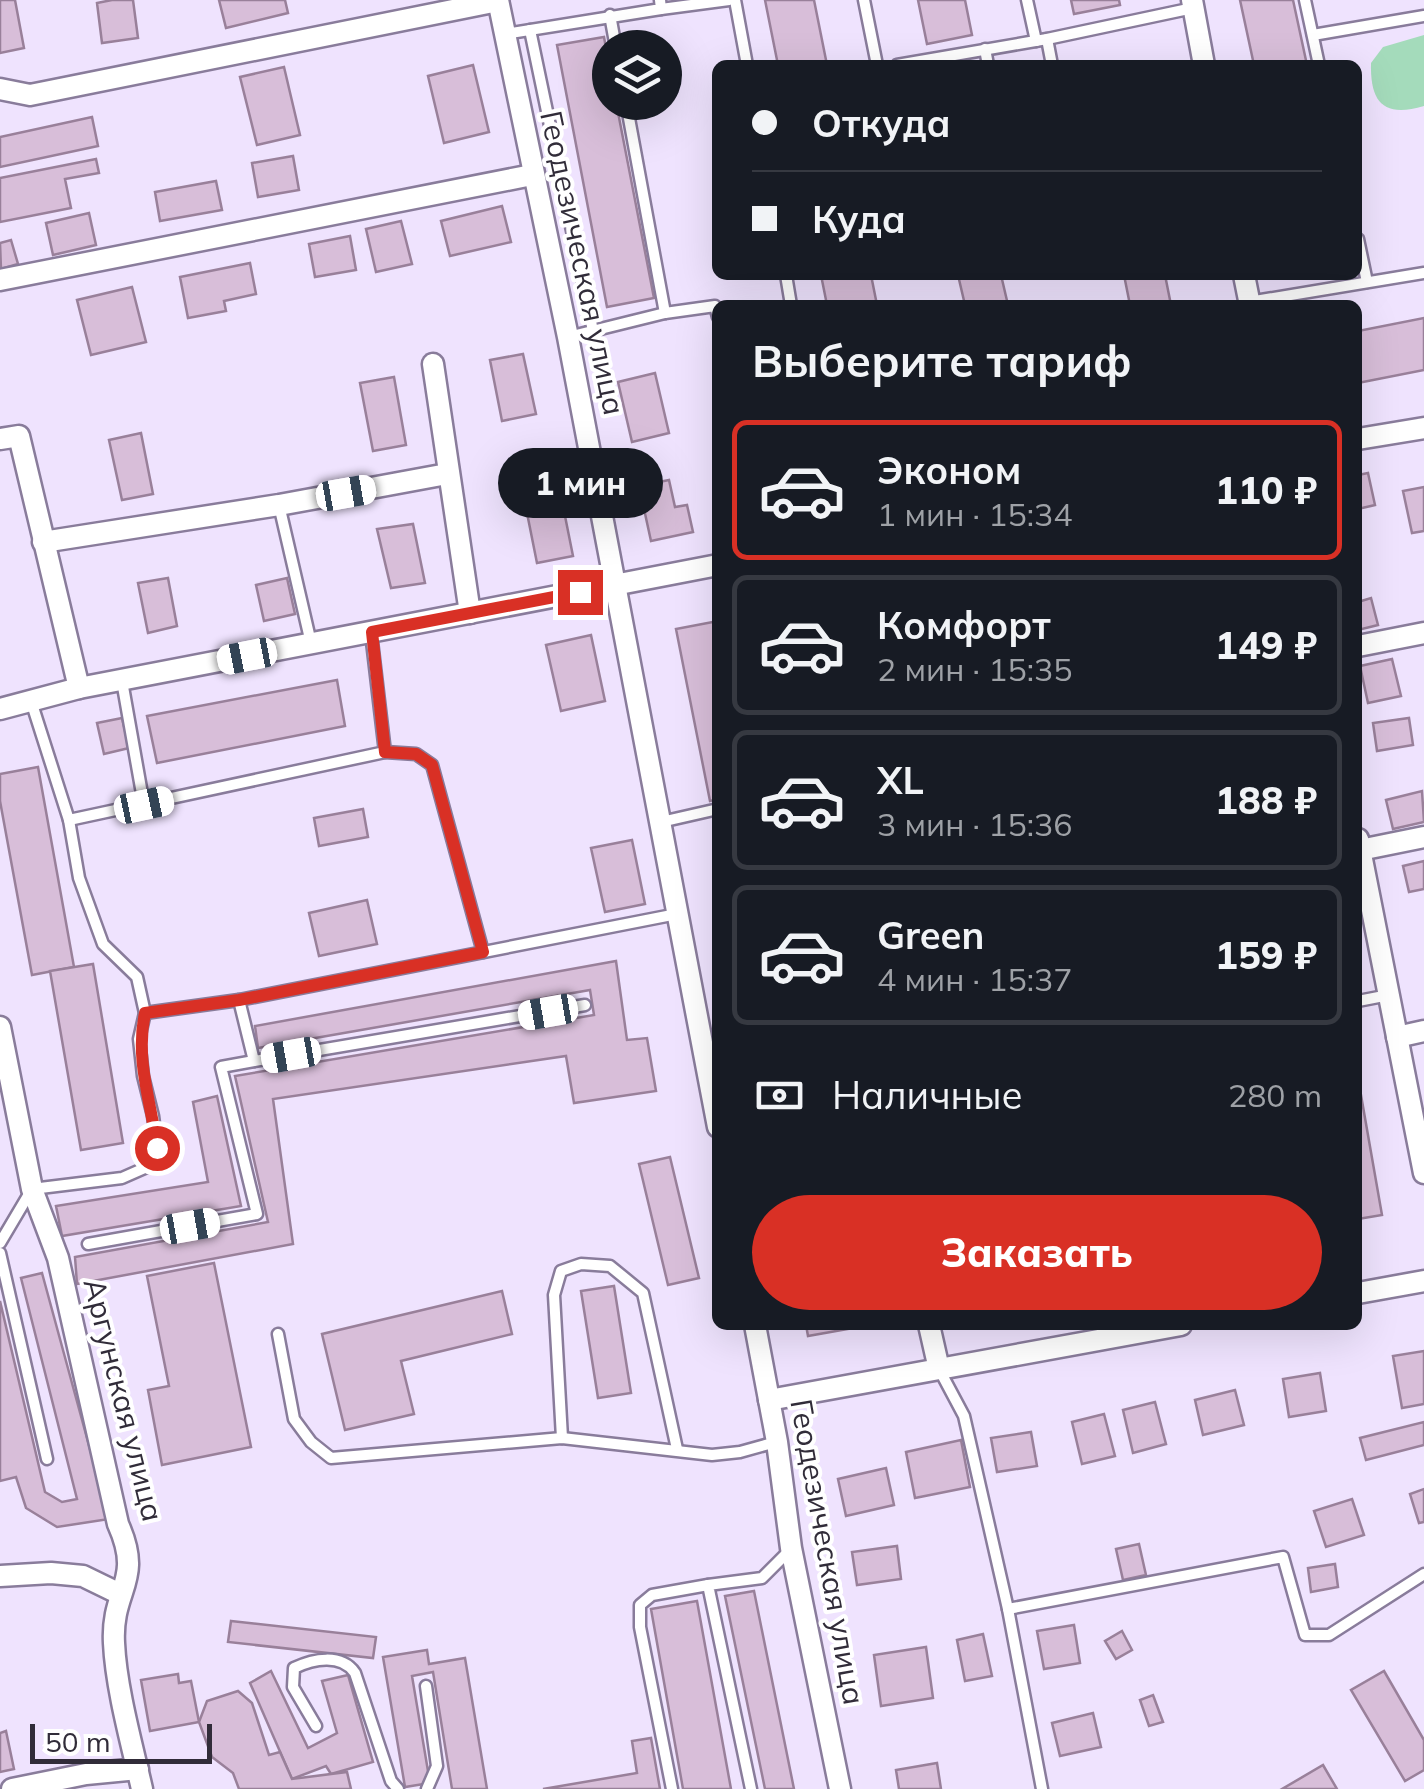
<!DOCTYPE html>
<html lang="ru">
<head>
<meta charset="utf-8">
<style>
	body { margin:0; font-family:Mulish,sans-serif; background:#20242c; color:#f1f3f6; height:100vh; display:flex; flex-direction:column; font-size:38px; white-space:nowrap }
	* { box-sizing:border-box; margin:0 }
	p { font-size:32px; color:#9ea1a6 }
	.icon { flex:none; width:55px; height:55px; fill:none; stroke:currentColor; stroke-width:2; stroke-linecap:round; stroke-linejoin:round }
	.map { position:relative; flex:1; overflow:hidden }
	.drawer { position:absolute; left:712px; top:300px; width:650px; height:1030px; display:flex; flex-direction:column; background:#171b24; border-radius:15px; box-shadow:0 10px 40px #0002 }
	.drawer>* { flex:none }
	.hud { position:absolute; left:712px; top:60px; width:650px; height:220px; border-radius:15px; box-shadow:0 10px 40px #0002; display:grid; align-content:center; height:220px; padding:0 40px; background:#171b24 }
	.controls { position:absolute; left:592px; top:30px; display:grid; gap:20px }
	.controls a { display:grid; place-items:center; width:90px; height:90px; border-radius:50%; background:#171b24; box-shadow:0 10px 40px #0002; font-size:50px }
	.scale { position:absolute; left:30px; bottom:25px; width:182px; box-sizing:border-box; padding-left:10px; border:5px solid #312c39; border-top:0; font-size:28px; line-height:35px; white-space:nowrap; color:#312c39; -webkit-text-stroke:8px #fff; paint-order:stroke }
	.end { position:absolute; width:45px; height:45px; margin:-22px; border:12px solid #d93025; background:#fff; box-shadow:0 0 0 5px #fff }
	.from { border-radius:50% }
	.bubble { position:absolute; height:70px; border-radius:35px; background:#171b24; box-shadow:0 10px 40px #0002; font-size:32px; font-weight:800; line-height:70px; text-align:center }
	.car { position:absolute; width:30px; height:60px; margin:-30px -15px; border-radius:12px; box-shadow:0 0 8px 2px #0007; background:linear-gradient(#fff 24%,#345 0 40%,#fff 0 76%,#345 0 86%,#fff 0) }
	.hud b { display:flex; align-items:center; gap:35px; height:95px; font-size:38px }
	.hud b+b { border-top:2px solid #363941 }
	.hud i { width:25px; height:25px; background:#f1f3f6 }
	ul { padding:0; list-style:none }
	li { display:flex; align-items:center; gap:30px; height:140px; margin:0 20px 15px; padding:0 20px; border:5px solid #363941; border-radius:15px }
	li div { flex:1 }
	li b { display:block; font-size:38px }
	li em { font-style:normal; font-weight:800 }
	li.active { border-color:#d93025 }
	li>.icon { width:90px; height:90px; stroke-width:1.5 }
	h2 { padding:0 40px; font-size:45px; line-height:120px }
	.pay { display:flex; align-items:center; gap:25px; height:110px; padding:0 40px; font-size:38px }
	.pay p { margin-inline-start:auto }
	.primary-button { display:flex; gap:20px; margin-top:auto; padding:20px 40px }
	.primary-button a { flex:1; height:115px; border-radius:60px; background:#d93025; color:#fff; font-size:40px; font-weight:800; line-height:115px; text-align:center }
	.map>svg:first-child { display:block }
	.green { fill:#a4dbbb }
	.building { fill:#d8bed9; stroke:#99809a; stroke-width:2.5 }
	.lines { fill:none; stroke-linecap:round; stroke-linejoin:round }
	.lane-casing { stroke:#897c9b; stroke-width:15 }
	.street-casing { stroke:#897c9b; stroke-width:25 }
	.lane { stroke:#fff; stroke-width:10 }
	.street { stroke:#fff; stroke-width:20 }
	.route { stroke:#d93025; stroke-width:12 }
	.labels { text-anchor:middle; stroke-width:8; stroke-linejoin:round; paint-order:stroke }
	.street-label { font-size:30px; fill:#312c39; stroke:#fff }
</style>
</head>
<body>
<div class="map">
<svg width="1424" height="1789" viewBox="0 0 1424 1789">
	<rect width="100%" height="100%" fill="#efe3fe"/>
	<path class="green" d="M1424,35V106C1384,118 1370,103 1371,63L1383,47Z"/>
	<g class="building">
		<polygon points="0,0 15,0 24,48 0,53"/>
		<polygon points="112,0 133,0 138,38 102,43 97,3"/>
		<polygon points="219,0 285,0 288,13 226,28"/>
		<polygon points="765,0 814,0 827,65 778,65"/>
		<polygon points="918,0 965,0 972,35 927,44"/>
		<polygon points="1071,0 1119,0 1120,5 1074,14"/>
		<polygon points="1240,0 1293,0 1307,65 1254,65"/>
		<polygon points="604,37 610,70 610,102 616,102 654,298 607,307 557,45"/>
		<polygon points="473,65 489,132 444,143 428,76"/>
		<polygon points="284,67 300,135 257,145 240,77"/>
		<polygon points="92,117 98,146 0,167 0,137"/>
		<polygon points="293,156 299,190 258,197 252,163"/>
		<polygon points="96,159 99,173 65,179 71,208 0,222 0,178"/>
		<polygon points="216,181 222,210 160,221 155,192"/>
		<polygon points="502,206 511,242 450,256 441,221"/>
		<polygon points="89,213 96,245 53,255 46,223"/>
		<polygon points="401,221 412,264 376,272 366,229"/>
		<polygon points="350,236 356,270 315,277 309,244"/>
		<polygon points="11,240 18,264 1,269 0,243"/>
		<polygon points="250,263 256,294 224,301 226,311 188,318 180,277"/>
		<polygon points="821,275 871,275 877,305 827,305"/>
		<polygon points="958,275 1001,275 1008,305 965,305"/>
		<polygon points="1124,275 1165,275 1171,305 1130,305"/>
		<polygon points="132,287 146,342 91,355 77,300"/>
		<polygon points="1424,318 1424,370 1358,383 1358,331"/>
		<polygon points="523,354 536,414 502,421 490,360"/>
		<polygon points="655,373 669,433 632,442 618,382"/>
		<polygon points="394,377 406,445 373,451 360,383"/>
		<polygon points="141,433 153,494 122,500 109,440"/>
		<polygon points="1368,473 1375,505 1358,509 1358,475"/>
		<polygon points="669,480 675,507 687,505 693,532 651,541 639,486"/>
		<polygon points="559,486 573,556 537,563 523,493"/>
		<polygon points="1424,487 1424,531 1412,533 1403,491"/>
		<polygon points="413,524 425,583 391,588 377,529"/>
		<polygon points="168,578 177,626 148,633 138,583"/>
		<polygon points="287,578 295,614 264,621 256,585"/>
		<polygon points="1371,598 1378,625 1358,630 1358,602"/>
		<polygon points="718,621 718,799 710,801 676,629"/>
		<polygon points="591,635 605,701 561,711 546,645"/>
		<polygon points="1392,659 1401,696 1368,703 1360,666"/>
		<polygon points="337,680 345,726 157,763 147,716"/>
		<polygon points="122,718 129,748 104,754 97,723"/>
		<polygon points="1409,718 1413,745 1377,751 1373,723"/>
		<polygon points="38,767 74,967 32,975 0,801 0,774"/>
		<polygon points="1422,791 1424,822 1393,829 1386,800"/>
		<polygon points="363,809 368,837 319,846 314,818"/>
		<polygon points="632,840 645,904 605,912 591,848"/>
		<polygon points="1424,861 1424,889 1409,892 1403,866"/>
		<polygon points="367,900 377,944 319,956 309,913"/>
		<polygon points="616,961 627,1040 647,1038 656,1091 574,1103 566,1056 273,1099 293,1244 77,1284 75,1257 268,1222 235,1076 594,1015 590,990 258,1048 255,1026"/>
		<polygon points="93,964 123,1143 81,1150 50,971"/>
		<polygon points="1358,1078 1382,1215 1358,1219"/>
		<polygon points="217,1096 241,1206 62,1236 56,1206 208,1182 193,1102"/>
		<polygon points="670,1157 699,1278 668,1285 639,1164"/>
		<polygon points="214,1263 251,1447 162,1465 148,1390 169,1386 147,1276"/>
		<polygon points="42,1273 109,1519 57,1527 26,1508 16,1477 0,1481 0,1301 45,1492 62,1502 77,1499 21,1278"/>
		<polygon points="614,1286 631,1393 598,1398 581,1291"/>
		<polygon points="502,1291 512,1334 401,1361 414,1414 345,1430 322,1334"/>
		<polygon points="806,1325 870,1325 808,1336"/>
		<polygon points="1424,1351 1424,1404 1402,1408 1393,1356"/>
		<polygon points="1320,1373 1326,1411 1289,1417 1283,1379"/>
		<polygon points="1235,1390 1244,1425 1203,1435 1195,1400"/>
		<polygon points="1155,1402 1166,1444 1133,1453 1123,1410"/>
		<polygon points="1104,1414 1115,1456 1082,1464 1072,1422"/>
		<polygon points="1424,1422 1424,1445 1366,1460 1360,1438"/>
		<polygon points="1031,1432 1037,1466 997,1472 991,1438"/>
		<polygon points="961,1440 970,1487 915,1498 906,1452"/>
		<polygon points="886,1468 894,1505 846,1516 838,1479"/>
		<polygon points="1424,1489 1424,1522 1419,1523 1410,1494"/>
		<polygon points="1352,1499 1364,1535 1326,1547 1314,1511"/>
		<polygon points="1139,1544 1146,1575 1123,1580 1116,1549"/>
		<polygon points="897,1546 901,1579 857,1585 852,1552"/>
		<polygon points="1335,1564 1338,1587 1311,1592 1308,1568"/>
		<polygon points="754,1591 794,1789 765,1789 725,1596"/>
		<polygon points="697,1601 731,1789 683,1789 651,1609"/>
		<polygon points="231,1621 376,1637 373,1658 228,1642"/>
		<polygon points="1074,1625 1080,1663 1044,1669 1037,1631"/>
		<polygon points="1122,1631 1132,1650 1116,1659 1105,1641"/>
		<polygon points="983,1634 992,1676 965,1681 957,1640"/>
		<polygon points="926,1647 933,1698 881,1706 874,1655"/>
		<polygon points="427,1650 429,1664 465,1658 487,1789 452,1789 433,1672 412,1676 430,1783 405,1787 383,1657"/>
		<polygon points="271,1671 308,1748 337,1733 322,1681 348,1675 373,1762 331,1774 326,1766 292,1779 250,1683"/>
		<polygon points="1384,1671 1424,1740 1424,1770 1405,1781 1351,1690"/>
		<polygon points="178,1674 179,1683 191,1681 199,1722 150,1731 141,1680"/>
		<polygon points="238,1691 252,1703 269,1755 280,1752 292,1779 347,1772 351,1789 239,1789 233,1773 212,1757 199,1722 207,1701"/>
		<polygon points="1153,1695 1163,1722 1149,1726 1140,1700"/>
		<polygon points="1093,1713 1101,1747 1060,1756 1052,1723"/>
		<polygon points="6,1731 14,1769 0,1772 0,1733"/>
		<polygon points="651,1738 660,1789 543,1789 637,1773 632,1741"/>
		<polygon points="937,1763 941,1789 899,1789 896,1770"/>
		<polygon points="1323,1765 1337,1789 1282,1789"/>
	</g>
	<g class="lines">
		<defs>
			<g id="lane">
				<polyline points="735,0 747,65"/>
				<polyline points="864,0 877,65"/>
				<polyline points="1027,0 1036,41"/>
				<polyline points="1305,0 1319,65"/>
				<polyline points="661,9 729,0"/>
				<polyline points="610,15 616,48"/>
				<polyline points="530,30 593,331"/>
				<polyline points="505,34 661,9 660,0"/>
				<polyline points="1313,35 1424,16"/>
				<polyline points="1047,39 1052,65"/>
				<polyline points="985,49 988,65"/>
				<polyline points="897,65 1047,39 1193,8"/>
				<polyline points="626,102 665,313"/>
				<polyline points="1358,239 1367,282"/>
				<polyline points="786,275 791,305"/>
				<polyline points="1249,302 1424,273"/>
				<polyline points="568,337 665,313 715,306 718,317"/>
				<polyline points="279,505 311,643"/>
				<polyline points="122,681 144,805"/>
				<polyline points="31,701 69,820 385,752 371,633"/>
				<polyline points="385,752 416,754 432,765 483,952"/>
				<polyline points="661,822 718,809"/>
				<polyline points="239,1000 254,1061 585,1005"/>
				<polyline points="1358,1001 1389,995"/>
				<polyline points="145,1013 239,1000 677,914"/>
				<polyline points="0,1243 32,1189 122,1178 147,1167 157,1147 153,1116 143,1076 139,1039 145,1013 137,977 103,944 79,878 69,820"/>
				<polyline points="88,1244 257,1214 221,1067 254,1061"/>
				<polyline points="0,1253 47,1459"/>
				<polyline points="278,1334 294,1419 311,1442 331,1458 562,1438 712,1455 740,1452 776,1442"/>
				<polyline points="939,1369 964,1416 1008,1609 1042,1789"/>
				<polyline points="562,1438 554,1295 561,1271 581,1264 610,1266 643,1293 677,1449"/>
				<polyline points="1008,1609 1283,1557 1305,1635 1329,1635 1424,1574"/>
				<polyline points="426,1686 437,1766 427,1789"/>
				<path d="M316,1726L293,1687L294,1668C313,1659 341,1653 355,1673L391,1781L398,1789"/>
				<polyline points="672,1789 640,1627 640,1605 652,1595 708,1585"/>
				<polyline points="751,1789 708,1585 762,1578 791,1549"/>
			</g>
			<g id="street">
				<polyline points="498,0 568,337 718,1127"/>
				<polyline points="1192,0 1204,65"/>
				<polyline points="0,89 30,95 498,1"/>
				<polyline points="1244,275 1250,305"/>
				<polyline points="0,280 532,175"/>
				<polyline points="433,364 470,613"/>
				<polyline points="0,439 19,436 79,688"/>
				<polyline points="1358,439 1424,428"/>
				<polyline points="43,542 279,505 447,474"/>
				<polyline points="1358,646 1424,633"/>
				<polyline points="0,709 79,688 718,565"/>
				<polyline points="1358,839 1424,1173"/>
				<polyline points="1360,850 1424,837"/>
				<path d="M0,1027L32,1189L58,1258L118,1524C144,1582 111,1588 114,1643C116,1688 132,1745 142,1789"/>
				<polyline points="1397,1037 1424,1031"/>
				<polyline points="1358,1293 1424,1281"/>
				<polyline points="755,1325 777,1442 791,1548 840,1789"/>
				<polyline points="929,1325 939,1369"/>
				<polyline points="769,1400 1181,1325"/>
				<polyline points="0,1576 51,1573 83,1576 120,1594"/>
				<polyline points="12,1789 86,1774 138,1769"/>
			</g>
		</defs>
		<use href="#lane" class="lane-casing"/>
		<use href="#street" class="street-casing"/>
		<use href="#lane" class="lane"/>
		<use href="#street" class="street"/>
	</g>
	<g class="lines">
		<path class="route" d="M157,1148C151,1101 135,1060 145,1013L239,1000L483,952L432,765L416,754L385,752L372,632L580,592"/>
	</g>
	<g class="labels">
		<g class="street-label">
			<text transform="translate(582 263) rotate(78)" y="10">Геодезическая улица</text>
			<text transform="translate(123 1400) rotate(76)" y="10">Аргунская улица</text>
			<text transform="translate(827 1552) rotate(80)" y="10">Геодезическая улица</text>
		</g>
	</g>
</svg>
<div class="controls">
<a><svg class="icon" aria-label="layers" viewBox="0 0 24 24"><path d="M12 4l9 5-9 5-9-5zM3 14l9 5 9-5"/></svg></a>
</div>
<div class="scale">50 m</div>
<i class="end from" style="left:157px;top:1148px"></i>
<i class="end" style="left:580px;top:592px"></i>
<div class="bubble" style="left:498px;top:448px;width:165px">1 мин</div>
<i class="car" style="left:346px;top:493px;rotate:80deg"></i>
<i class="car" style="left:247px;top:656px;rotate:259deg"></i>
<i class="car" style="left:144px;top:805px;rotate:78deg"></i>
<i class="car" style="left:548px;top:1012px;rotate:260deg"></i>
<i class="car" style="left:291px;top:1055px;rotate:260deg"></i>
<i class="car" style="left:190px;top:1226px;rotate:80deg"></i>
<div class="hud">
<b><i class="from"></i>Откуда</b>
<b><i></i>Куда</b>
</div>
<section class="drawer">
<h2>Выберите тариф</h2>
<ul>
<li class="active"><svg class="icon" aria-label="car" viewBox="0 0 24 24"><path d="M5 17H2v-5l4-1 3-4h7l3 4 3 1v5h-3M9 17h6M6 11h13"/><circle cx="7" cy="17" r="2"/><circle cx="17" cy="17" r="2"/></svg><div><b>Эконом</b><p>1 мин · 15:34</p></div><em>110 ₽</em></li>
<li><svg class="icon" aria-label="car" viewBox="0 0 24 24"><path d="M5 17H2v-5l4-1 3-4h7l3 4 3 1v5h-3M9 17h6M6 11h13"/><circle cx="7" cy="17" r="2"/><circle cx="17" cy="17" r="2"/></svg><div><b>Комфорт</b><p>2 мин · 15:35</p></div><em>149 ₽</em></li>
<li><svg class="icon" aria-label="car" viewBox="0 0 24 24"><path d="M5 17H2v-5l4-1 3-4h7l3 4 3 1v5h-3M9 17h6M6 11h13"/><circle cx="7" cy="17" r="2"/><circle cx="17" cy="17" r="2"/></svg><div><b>XL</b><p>3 мин · 15:36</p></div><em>188 ₽</em></li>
<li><svg class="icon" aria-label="car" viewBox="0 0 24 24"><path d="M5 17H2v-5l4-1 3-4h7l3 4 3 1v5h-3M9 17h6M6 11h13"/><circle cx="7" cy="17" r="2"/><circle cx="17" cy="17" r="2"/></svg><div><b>Green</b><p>4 мин · 15:37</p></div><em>159 ₽</em></li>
</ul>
<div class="pay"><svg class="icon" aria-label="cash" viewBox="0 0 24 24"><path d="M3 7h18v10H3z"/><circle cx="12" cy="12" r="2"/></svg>Наличные<p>280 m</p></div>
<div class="primary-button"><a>Заказать</a></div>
</section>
</div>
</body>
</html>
